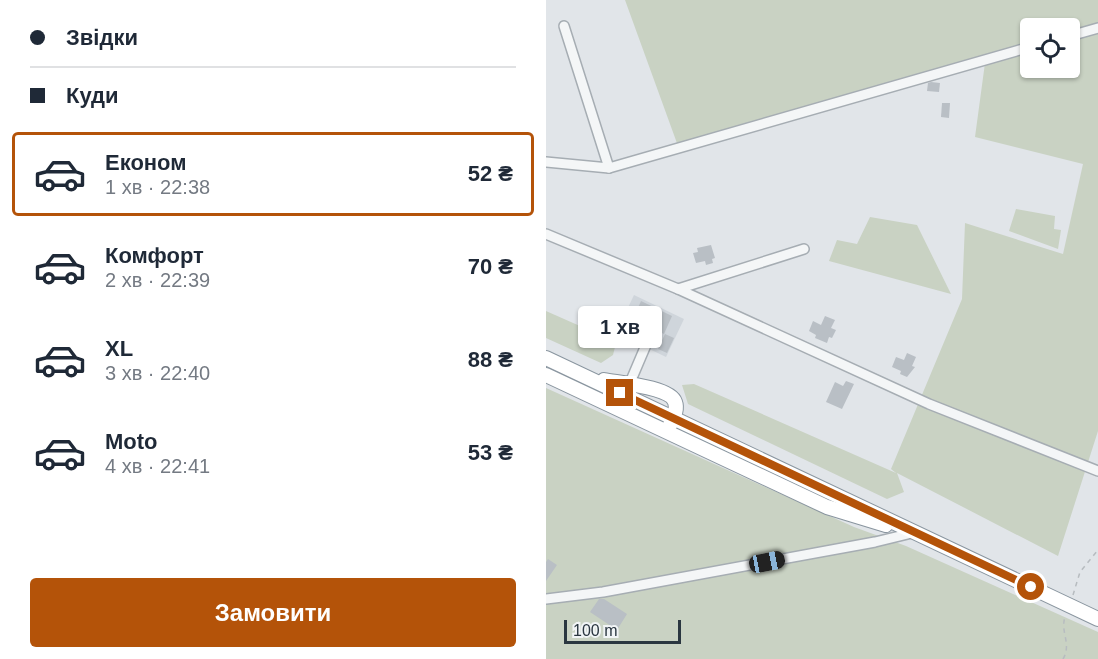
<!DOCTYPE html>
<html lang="uk">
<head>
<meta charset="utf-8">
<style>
	body { margin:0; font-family:Arial,sans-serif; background:#f2f2f3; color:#1f2937; height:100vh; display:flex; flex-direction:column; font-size:22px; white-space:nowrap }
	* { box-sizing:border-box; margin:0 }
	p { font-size:20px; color:#747a83 }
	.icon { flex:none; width:33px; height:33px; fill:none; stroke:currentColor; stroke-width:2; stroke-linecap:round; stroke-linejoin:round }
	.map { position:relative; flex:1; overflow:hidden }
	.side { display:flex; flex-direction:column; background:#fff; width:546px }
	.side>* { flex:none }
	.banner { display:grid; align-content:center; height:132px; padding:0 30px; background:#fff }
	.fabs { position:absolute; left:474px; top:18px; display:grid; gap:12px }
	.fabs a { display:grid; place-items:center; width:60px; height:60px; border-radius:6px; background:#fff; box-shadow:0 2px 4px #0004; font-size:30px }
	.scale { position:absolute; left:18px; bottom:15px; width:117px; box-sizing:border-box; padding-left:6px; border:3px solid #2a3640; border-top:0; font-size:16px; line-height:21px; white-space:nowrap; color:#2a3640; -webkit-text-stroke:4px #f1f4f6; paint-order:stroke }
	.end { position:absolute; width:27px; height:27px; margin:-14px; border:8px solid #b45309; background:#fff; box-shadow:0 0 0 3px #fff }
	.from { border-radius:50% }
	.bubble { position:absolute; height:42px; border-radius:6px; background:#fff; box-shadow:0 2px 4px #0004; font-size:20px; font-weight:700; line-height:42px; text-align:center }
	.car { position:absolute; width:18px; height:36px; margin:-18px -9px; border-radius:8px; box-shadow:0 0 4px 2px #0007; background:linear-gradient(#222 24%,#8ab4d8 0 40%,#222 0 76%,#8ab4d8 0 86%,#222 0) }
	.banner b { display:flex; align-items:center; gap:21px; height:57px; font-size:22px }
	.banner b+b { border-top:2px solid #e0e1e3 }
	.banner i { width:15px; height:15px; background:#1f2937 }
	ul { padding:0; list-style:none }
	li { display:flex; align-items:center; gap:18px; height:84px; margin:0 12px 9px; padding:0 18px; border:3px solid transparent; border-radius:6px }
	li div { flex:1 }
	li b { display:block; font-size:22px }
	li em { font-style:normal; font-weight:700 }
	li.selected { border-color:#b45309 }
	li>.icon { width:54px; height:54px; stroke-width:1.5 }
	.button { display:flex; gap:12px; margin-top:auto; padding:12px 30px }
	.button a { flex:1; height:69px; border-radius:6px; background:#b45309; color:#fff; font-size:24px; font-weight:700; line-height:69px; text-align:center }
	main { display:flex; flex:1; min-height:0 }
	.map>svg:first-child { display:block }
	.built { fill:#cfd5db }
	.green { fill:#c9d2c3 }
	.building { fill:#b9bfc5 }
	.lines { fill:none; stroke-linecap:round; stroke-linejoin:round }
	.minor-casing { stroke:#a6adb3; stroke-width:12 }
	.highway-casing { stroke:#89959f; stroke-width:16 }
	.path { stroke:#b7bcc0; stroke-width:1.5; stroke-dasharray:4.5 4.5; stroke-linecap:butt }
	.minor { stroke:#f4f6f7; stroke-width:9 }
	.highway { stroke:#fff; stroke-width:14 }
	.route { stroke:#b45309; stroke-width:8 }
</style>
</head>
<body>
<main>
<section class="side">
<div class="banner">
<b><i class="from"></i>Звідки</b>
<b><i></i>Куди</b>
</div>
<ul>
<li class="selected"><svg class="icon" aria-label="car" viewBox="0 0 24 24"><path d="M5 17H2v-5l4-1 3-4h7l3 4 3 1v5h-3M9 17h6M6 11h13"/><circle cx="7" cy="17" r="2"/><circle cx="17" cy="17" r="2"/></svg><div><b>Економ</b><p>1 хв · 22:38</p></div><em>52 ₴</em></li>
<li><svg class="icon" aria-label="car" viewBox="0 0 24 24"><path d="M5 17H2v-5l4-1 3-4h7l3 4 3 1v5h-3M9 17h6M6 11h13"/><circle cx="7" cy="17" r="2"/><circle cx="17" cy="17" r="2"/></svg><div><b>Комфорт</b><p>2 хв · 22:39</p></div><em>70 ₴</em></li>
<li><svg class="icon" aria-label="car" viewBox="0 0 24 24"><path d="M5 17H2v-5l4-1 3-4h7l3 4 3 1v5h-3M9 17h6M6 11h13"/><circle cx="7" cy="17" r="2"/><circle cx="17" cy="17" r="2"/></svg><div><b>XL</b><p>3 хв · 22:40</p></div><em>88 ₴</em></li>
<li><svg class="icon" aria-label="car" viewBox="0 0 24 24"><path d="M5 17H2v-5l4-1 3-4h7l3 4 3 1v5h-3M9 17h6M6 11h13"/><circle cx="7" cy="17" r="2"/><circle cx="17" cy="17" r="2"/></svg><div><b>Moto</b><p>4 хв · 22:41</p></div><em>53 ₴</em></li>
</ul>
<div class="button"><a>Замовити</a></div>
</section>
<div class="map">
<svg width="552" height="659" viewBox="0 0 552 659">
	<rect width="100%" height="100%" fill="#e1e5e9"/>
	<polygon class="built" points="88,295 138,319 120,357 70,333"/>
	<g class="green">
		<polygon points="79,0 552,0 552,26 524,34 524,28 484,28 484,45 132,146"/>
		<polygon points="552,30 552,431 512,556 351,473 358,492 341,499 142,404 136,385 148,384 350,473 345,469 416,299 419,223 517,254 537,164 429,137 439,63 484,50 484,68 524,68 524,39"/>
		<polygon points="470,209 509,216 508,229 515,230 512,249 463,231"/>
		<polygon points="324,217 371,225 405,294 283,261 291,240 311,244"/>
		<polygon points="0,311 61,338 69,347 67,355 55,363 0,338"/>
		<polygon points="0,388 308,527 360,546 552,632 552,659 0,659"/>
	</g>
	<g class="building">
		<polygon points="385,82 394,83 393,92 381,91 382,83"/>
		<polygon points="396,103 404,103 403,118 395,117"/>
		<polygon points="165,245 169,258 166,259 167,263 160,265 159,261 150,263 147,253 152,252 151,248"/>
		<polygon points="95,301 126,316 118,334 87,319"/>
		<polygon points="279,316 289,320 285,328 290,330 286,338 283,337 281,343 269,338 270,335 263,331 267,321 275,325"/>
		<polygon points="79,317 88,321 80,337 71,333"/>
		<polygon points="119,334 128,338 121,353 112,349"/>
		<polygon points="361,353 370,357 366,366 369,367 361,377 354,374 355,371 346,367 350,357 358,360"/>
		<polygon points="300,381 308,384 296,409 280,402 289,382 297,386"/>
		<polygon points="2,559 11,565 0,581 0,562"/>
		<polygon points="53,599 58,599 81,614 71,630 44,612"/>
	</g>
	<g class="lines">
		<defs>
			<g id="minor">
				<polyline points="18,26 63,168"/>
				<polyline points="524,36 552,28"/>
				<polyline points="0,162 63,168 484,47"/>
				<polyline points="0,234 132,289 383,404 552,471"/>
				<polyline points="132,289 258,249"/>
				<polyline points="83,385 103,338"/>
				<polyline points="0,599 57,592 329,542 366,533"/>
			</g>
			<g id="highway">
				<polyline points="0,358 552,619"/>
				<polyline points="0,375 281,507 340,525"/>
				<path d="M58,380C73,383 124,387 129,402C132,410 127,418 124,425"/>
			</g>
		</defs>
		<use href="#minor" class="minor-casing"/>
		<use href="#highway" class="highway-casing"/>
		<g class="path">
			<polyline points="527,595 534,572 552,550"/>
			<path d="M517,659C526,644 514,632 519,617"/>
		</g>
		<use href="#minor" class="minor"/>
		<use href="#highway" class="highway"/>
	</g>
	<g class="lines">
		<polyline class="route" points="74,393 485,587"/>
	</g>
</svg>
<div class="fabs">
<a><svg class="icon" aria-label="locate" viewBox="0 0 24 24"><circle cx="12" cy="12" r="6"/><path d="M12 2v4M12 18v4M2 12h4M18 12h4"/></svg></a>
</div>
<div class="scale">100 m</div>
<i class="end from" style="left:485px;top:587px"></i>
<i class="end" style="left:74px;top:393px"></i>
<div class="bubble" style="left:32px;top:306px;width:84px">1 хв</div>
<i class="car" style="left:221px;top:562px;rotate:79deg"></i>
</div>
</main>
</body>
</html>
